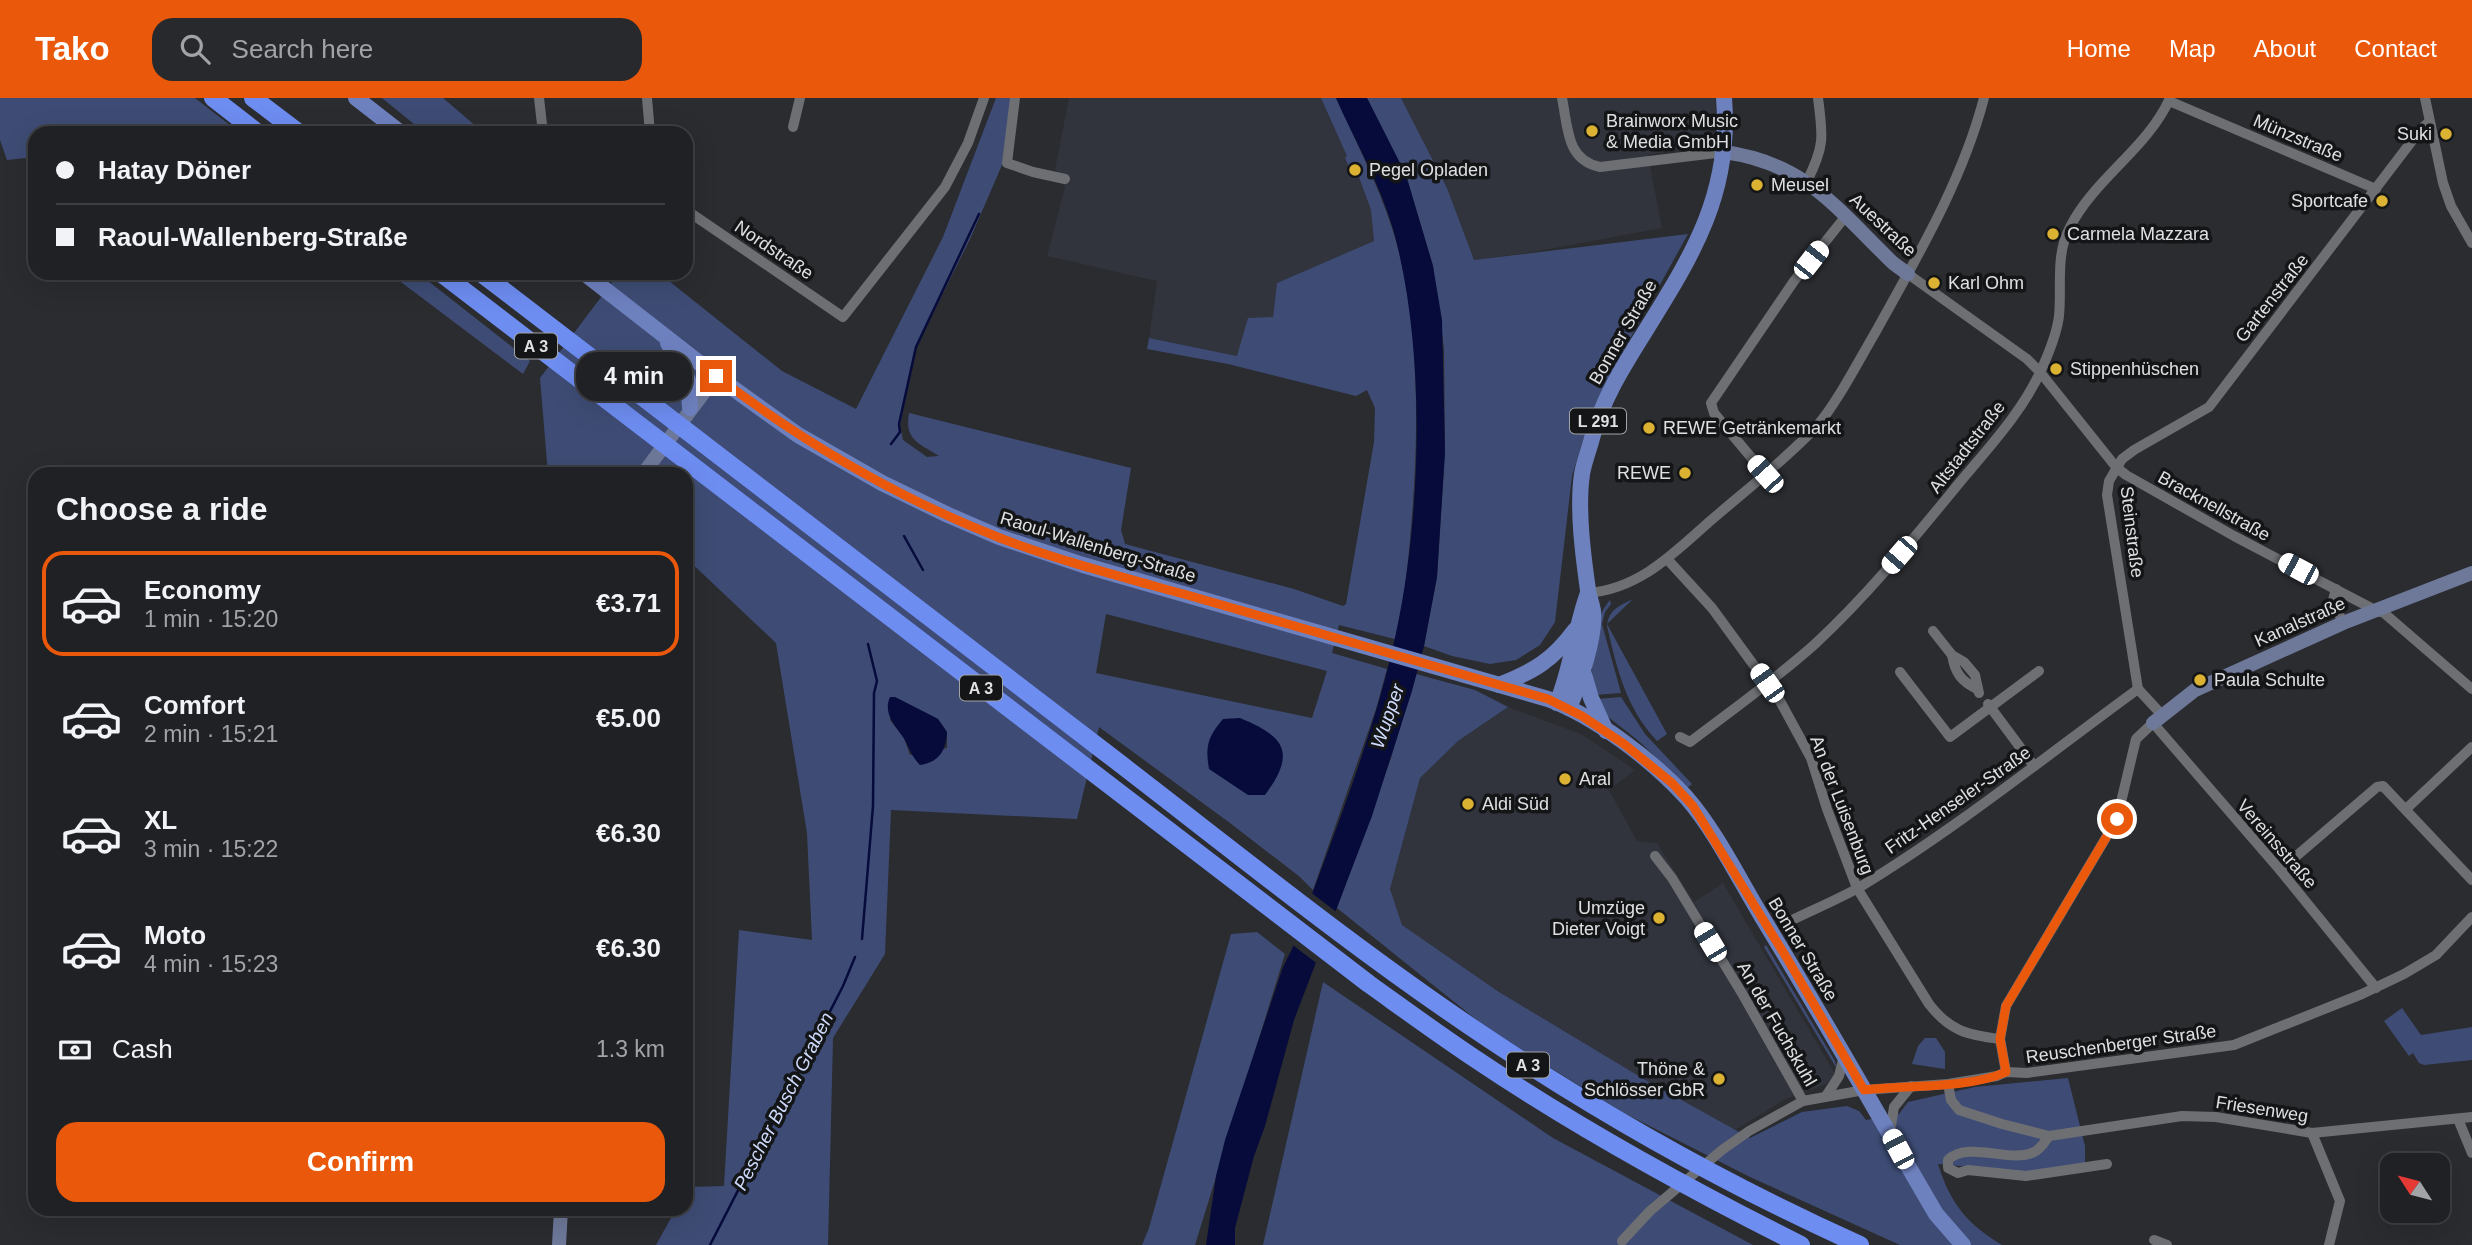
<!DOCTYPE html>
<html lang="en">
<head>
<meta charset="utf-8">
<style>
	body { margin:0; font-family:Helvetica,sans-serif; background:#28292c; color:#f1f3f6; height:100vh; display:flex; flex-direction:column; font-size:26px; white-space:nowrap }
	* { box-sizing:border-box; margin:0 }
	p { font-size:23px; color:#a2a3a6 }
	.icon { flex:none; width:38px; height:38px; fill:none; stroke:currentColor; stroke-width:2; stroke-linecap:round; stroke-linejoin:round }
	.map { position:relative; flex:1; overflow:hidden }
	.details { position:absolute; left:28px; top:369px; width:665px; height:749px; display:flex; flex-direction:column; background:#202124; border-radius:21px; box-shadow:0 7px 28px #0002,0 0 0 2px #3d3e41 }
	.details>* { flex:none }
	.hud { position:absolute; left:28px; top:28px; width:665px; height:154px; border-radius:21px; box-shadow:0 7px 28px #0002,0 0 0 2px #3d3e41; display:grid; align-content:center; height:154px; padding:0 28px; background:#202124 }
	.needle { width:46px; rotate:306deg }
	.fabs { position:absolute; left:2380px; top:1055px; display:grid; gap:14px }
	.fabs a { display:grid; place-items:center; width:70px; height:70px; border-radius:14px; background:#202124; box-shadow:0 7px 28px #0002,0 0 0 2px #3d3e41; font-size:35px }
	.end { position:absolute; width:32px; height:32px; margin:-16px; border:9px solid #ea580c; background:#fff; box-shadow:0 0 0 4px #fff }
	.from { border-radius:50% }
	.bubble { position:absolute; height:49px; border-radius:21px; background:#202124; box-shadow:0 7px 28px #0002,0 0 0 2px #3d3e41; font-size:23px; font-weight:600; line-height:49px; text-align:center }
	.car { position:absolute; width:21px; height:42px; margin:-21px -10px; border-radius:9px; box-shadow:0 0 5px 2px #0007; background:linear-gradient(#fff 24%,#345 0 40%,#fff 0 76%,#345 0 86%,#fff 0) }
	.hud b { display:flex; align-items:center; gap:24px; height:66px; font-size:26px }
	.hud b+b { border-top:2px solid #3d3e41 }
	.hud i { width:18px; height:18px; background:#f1f3f6 }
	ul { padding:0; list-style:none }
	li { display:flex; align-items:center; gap:21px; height:105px; margin:0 14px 10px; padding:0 14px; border:4px solid transparent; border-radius:21px }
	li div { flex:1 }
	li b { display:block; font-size:26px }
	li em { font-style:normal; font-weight:600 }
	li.active { border-color:#ea580c }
	li>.icon { width:63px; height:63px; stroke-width:1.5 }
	h2 { padding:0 28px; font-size:32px; line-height:84px }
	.pay { display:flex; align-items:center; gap:18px; height:77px; padding:0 28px; font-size:26px }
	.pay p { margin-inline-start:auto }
	.cta { display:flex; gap:14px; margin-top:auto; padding:14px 28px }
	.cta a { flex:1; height:80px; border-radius:21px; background:#ea580c; color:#fff; font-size:28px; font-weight:600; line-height:80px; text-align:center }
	header { display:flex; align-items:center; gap:42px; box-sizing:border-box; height:98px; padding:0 35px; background:#ea580c; color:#fff }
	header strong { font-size:33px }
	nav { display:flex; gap:38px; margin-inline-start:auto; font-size:24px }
	.search { width:490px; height:63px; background:#28292c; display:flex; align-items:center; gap:18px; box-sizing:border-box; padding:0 24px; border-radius:21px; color:#a2a3a6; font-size:26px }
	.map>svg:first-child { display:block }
	.built { fill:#31343d }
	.green { fill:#3e4c75; fill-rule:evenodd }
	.water { fill:#060b3b }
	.pier { fill:#2b2c30 }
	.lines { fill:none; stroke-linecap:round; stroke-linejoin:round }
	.stream { stroke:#060b3b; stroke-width:2.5 }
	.street { stroke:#6e6f73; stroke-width:10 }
	.secondary { stroke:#6e7899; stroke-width:14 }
	.primary { stroke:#6e81bf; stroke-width:16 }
	.highway { stroke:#6e8df1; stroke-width:18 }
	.route { stroke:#ea580c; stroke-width:9 }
	.poi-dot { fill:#dcb233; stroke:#141516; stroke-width:2.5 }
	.labels { text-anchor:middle; stroke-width:7; stroke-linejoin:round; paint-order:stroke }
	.shield { fill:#141516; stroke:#a2a3a5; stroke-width:2 }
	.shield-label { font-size:16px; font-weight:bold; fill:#dfe0e2 }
	.poi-label { font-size:18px; fill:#dfe0e2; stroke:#141516; text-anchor:start }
	.street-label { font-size:18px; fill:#dfe0e2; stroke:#141516 }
	.water-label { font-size:19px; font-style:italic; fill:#cfdbfd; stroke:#141516 }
</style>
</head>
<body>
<header>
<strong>Tako</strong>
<div class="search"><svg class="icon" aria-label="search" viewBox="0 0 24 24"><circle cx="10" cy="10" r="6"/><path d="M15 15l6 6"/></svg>Search here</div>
<nav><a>Home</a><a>Map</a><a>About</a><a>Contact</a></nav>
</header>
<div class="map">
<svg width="2472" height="1147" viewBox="0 0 2472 1147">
	<rect width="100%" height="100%" fill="#2b2c30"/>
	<g class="built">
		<polygon points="1069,0 1321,0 1348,59 1345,61 1354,80 1359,78 1371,112 1374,143 1277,185 1273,219 1238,258 1149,240 1157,183 1047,158 1065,89 1055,71"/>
		<polygon points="1401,0 1715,0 1717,20 1698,48 1648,57 1662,130 1533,154 1474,162 1447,90"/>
		<polygon points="1508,609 1581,636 1631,669 1634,673 1609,692 1637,743 1657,745 1694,804 1723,785 1835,976 1826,986 1784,1002 1735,1032 1626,972 1499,894 1402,827 1390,791 1420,680 1458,643"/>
	</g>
	<g class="green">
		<polygon points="0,0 195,0 240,35 35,35 35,59 7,62 0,42"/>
		<polygon points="382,0 443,0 484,35 425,35"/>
		<path d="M996,0H1011L1002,67L970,141L914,253L900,328L903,342L927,359L939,358C920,345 904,343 909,315L1131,370L1121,432L1125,446L1294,491L1343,508L1346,506L1374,344L1375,310L1367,292L1356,298L1228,266L1147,251L1149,240L1237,258L1248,220L1273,219L1277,185L1374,143L1371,112L1359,79L1354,81L1345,60L1347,58L1321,0H1336C1355,42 1377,84 1391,127C1421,214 1419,339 1411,430C1408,467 1404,505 1395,541L1339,527L1332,555L1387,571L1376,611L1313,792L1300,779L1230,725L1099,629L1077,721L891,712L885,856L833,940L828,1147H656L676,1111H686V1094L689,1089L724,1088L739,832L812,842L807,735L776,545L686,460V376H548L540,280L614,182L606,175H659L782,273L856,311L943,139ZM1106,516L1327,573L1312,620L1096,575ZM895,599L938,621L947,634V650L910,657L904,640L890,622Z"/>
		<polygon points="1367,0 1401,0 1447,90 1474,162 1688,136 1606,284 1589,323 1572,378 1555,524 1540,547 1516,562 1490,566 1452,558 1424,548 1437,479 1445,354 1444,251 1433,168 1406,77"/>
		<polygon points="389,175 418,175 530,263 523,276"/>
		<path d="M1633,501L1607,526L1667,636L1657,643C1626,610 1617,571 1607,528C1609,511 1619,508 1633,501Z"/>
		<path d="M1610,502L1611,506L1605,514L1602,526L1621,595L1595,597C1589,571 1591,523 1610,502Z"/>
		<path d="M1416,576L1475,592L1508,609L1458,643L1420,680L1390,791L1402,827L1499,894L1647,983L1750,1040L1802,1014L1847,1008L1859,1013L1866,1022L1899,1016L1908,1004L1975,989L2068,980L2085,1048V1065L2028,1074L1938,1066C1950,1105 1967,1126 2002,1147H1900L1750,1079L1622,1014L1488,931L1337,810L1391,660Z"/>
		<polygon points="1621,599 1645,636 1692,686 1687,690 1640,644 1607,618 1597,601"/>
		<polygon points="1257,834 1285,856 1195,1147 1142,1147 1149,1130 1231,836"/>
		<polygon points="1766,847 1835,963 1837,971 1764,849"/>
		<polygon points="1323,884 1553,1040 1753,1147 1263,1147"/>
		<polygon points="2402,910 2421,937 2472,929 2472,962 2424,967 2419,965 2413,955 2409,958 2384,923"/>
		<polygon points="1925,940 1936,940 1945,954 1945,971 1912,966 1918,948"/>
	</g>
	<g class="water">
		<path d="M1336,0H1367L1406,77L1433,168L1442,222L1445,354L1437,479L1424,548L1412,593L1372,718L1294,922L1265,1028L1254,1058L1235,1130V1147H1206L1216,1078L1225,1042L1283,869L1292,851C1329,747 1373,643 1396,535C1422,415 1426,249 1393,131C1380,86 1355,43 1336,0Z"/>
		<path d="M890,599H895L938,621L947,634C946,652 940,664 920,667C911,658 909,649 903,639C894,626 883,615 890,599Z"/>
		<path d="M1240,620C1286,639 1296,655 1265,697H1248L1209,671C1205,647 1208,639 1223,621Z"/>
	</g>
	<polygon class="pier" points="1309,793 1339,816 1319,867 1290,845"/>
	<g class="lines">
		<g class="stream">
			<polyline points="891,346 900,334 899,326 916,249 979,116"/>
			<polyline points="904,438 923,472"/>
			<polyline points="862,841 873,708 874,595 877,583 868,546"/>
			<polyline points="710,1147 843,888 855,859"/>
		</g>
		<g class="street">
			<polyline points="539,0 543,35"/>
			<polyline points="647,0 650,35"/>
			<polyline points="1015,0 1007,65 1033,74 1065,81"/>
			<path d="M1562,0C1568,29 1566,62 1600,69L1724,54"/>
			<polyline points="2425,0 2443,85 2451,108 2472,145"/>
			<polyline points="2169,3 2376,91"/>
			<polyline points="793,29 800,0"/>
			<path d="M1807,83C1825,48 1823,38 1818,0"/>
			<polyline points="686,112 843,219 945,89 968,45 984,0"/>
			<polyline points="1908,176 2027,261 2040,274 2116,369 2126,377 2234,438 2375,512 2384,515 2472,591"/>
			<polyline points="1765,376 1714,315 1711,305 1794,183 1845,119"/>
			<path d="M1667,461L1712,510L1780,603L1811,660L1827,711L1857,790L1929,906C1950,933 1967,937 2000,941"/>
			<polyline points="2336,491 2333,502 2343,525"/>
			<path d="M1588,495C1639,491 1673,456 1709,424C1745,393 1784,363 1816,329C1836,307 1859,262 1875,235C1917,159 1962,84 1984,0"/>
			<polyline points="1933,533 1952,557 1964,564 1975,577 1979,595"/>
			<path d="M1952,557C1955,575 1961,583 1977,591"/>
			<polyline points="1900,574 1950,639 2039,573"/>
			<polyline points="1988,606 2034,668"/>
			<polyline points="2162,617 2138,591 2107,397 2109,383 2122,361 2134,352 2209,309 2421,31 2429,24"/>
			<path d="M1680,639L1690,644C1732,612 1776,581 1815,546C1868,497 1914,440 1960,384C1990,348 2024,312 2043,268C2050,252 2057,235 2059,218C2062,188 2055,157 2070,129C2095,80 2148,50 2170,0"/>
			<polyline points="2406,711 2472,649"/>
			<polyline points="1655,758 1672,780 1743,897 1803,1003"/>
			<polyline points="2280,772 2377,689 2383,688 2472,782"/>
			<path d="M1788,824C1812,812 1837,802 1860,789C1957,730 2046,658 2138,591"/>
			<polyline points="2006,974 2000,941 2006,908 2117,721 2136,641 2153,625 2280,772 2376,890"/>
			<polyline points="1948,986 1951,1002 1959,1012 2002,1026 2049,1038 2182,1018 2216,1019 2312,1035 2472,1019"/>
			<polyline points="1826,998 1839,978 1844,958"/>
			<polyline points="2458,1021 2472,1055"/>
			<polyline points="1890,1034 1894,1009 1911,988"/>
			<polyline points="2312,1035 2340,1103 2329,1147"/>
			<path d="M2049,1038C2045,1043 2041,1051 2034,1054C2011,1066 1968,1042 1948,1062V1070L1958,1075L1968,1072L2026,1078L2107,1066"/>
			<polyline points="2154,1142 2167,1147"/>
			<polyline points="1622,1143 1650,1113 1722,1052 1749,1033 1803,1003 1864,992 1948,986 1997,978 2006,974 2027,975 2234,947 2362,896 2404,876 2436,857 2472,819"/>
		</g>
		<g class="secondary">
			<path d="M1724,54C1806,65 1837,111 1893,165L1908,176"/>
			<polyline points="643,376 716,278"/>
			<polyline points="2153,625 2195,592 2343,525 2472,475"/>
			<polyline points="559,1147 561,1111"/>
		</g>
		<g class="primary">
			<polyline points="356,0 401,35"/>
			<path d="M584,175L716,278L798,337L882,385L948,417L999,439L1083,467L1548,601C1596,619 1652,662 1686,699C1715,732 1739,781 1762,819C1822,917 1878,1017 1936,1116L1963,1147"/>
			<polyline points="668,245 688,282 690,310"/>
			<polyline points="1583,573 1591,600 1606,633"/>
			<path d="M1499,587C1534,573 1552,563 1575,532"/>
			<path d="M1557,605C1572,569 1575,530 1588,495"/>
			<path d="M1569,610C1579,586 1596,539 1593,513C1592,506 1589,499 1588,492C1583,457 1577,411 1582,376C1584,364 1589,352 1592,340C1602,303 1621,272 1641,240C1690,161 1732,98 1724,0"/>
		</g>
		<g class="highway">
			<polyline points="213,0 258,35"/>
			<polyline points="253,0 299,35"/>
			<path d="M441,175L1369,886C1404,911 1438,936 1474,960C1578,1030 1689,1091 1801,1147"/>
			<path d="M481,175C687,334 894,492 1101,651C1229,749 1355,852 1489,941C1606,1019 1731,1089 1860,1147"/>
		</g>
	</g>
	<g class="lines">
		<path class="route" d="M716,278C803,344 898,400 1000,440C1068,466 1138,483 1208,503C1321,536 1435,568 1548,601L1582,618L1624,646L1672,685L1693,708L1788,862L1864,992C1906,987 1968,991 2006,974L2000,941L2006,908L2117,721"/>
	</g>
	<g class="poi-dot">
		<circle cx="1592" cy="33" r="7"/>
		<circle cx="2446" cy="36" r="7"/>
		<circle cx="1355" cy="72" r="7"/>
		<circle cx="1757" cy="87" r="7"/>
		<circle cx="2382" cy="103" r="7"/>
		<circle cx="2053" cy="136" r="7"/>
		<circle cx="1934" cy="185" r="7"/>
		<circle cx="2056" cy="271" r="7"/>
		<circle cx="1649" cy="330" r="7"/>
		<circle cx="1685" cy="375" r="7"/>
		<circle cx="2200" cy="582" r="7"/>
		<circle cx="1565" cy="681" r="7"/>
		<circle cx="1468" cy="706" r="7"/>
		<circle cx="1659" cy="820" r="7"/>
		<circle cx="1719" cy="981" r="7"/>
	</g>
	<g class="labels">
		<g class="shield">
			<rect x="515" y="235.5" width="42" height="25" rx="5"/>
			<rect x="1570" y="310.5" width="56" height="25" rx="5"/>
			<rect x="960" y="577.5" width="42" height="25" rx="5"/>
			<rect x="1507" y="954.5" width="42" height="25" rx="5"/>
		</g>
		<g class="shield-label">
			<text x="536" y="254">A 3</text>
			<text x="1598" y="329">L 291</text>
			<text x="981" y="596">A 3</text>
			<text x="1528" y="973">A 3</text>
		</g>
		<g class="poi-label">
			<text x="1606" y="29">Brainworx Music<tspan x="1606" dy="21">&amp; Media GmbH</tspan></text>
			<text x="2432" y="42" text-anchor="end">Suki</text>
			<text x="1369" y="78">Pegel Opladen</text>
			<text x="1771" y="93">Meusel</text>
			<text x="2368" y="109" text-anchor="end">Sportcafe</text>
			<text x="2067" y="142">Carmela Mazzara</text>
			<text x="1948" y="191">Karl Ohm</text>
			<text x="2070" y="277">Stippenhüschen</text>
			<text x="1663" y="336">REWE Getränkemarkt</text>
			<text x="1671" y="381" text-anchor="end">REWE</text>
			<text x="2214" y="588">Paula Schulte</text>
			<text x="1579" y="687">Aral</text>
			<text x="1482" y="712">Aldi Süd</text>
			<text x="1645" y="816" text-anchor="end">Umzüge<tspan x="1645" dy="21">Dieter Voigt</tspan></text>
			<text x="1705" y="977" text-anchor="end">Thöne &amp;<tspan x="1705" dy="21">Schlösser GbR</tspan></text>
		</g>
		<g class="street-label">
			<text transform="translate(2298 40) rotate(23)" y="6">Münzstraße</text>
			<text transform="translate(1883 127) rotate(43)" y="6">Auestraße</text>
			<text transform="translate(774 152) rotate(34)" y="6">Nordstraße</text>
			<text transform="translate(2272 200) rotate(-52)" y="6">Gartenstraße</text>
			<text transform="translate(1623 234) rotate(-60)" y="6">Bonner Straße</text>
			<text transform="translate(1967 349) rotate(-52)" y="6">Altstadtstraße</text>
			<text transform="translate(2214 408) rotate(29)" y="6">Bracknellstraße</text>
			<text transform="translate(2132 434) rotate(83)" y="6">Steinstraße</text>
			<text transform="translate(1098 449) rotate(17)" y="6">Raoul-Wallenberg-Straße</text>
			<text transform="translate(2300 524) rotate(-24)" y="6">Kanalstraße</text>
			<text transform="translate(1958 702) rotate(-35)" y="6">Fritz-Henseler-Straße</text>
			<text transform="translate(1842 707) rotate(69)" y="6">An der Luisenburg</text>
			<text transform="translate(2277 746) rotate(49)" y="6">Vereinsstraße</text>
			<text transform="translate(1803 851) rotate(59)" y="6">Bonner Straße</text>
			<text transform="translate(1777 926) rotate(60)" y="6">An der Fuchskuhl</text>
			<text transform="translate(2121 946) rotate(-8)" y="6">Reuschenberger Straße</text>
			<text transform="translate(2262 1011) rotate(9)" y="6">Friesenweg</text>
		</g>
		<g class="water-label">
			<text transform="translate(1387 618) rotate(-71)" y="7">Wupper</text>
			<text transform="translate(783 1003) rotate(-63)" y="7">Pescher Busch Graben</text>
		</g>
	</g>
</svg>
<div class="fabs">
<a><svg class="needle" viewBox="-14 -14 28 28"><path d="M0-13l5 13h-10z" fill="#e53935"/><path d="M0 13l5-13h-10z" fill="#a2a3a6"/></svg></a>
</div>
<i class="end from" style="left:2117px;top:721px"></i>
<i class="end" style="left:716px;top:278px"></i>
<div class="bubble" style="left:576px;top:254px;width:116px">4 min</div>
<i class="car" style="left:1811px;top:162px;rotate:38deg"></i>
<i class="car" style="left:1765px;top:376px;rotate:318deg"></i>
<i class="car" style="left:1899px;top:457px;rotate:221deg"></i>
<i class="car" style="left:2298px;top:471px;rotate:298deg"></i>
<i class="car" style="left:1767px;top:585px;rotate:325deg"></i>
<i class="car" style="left:1710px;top:844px;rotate:329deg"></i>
<i class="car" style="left:1898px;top:1051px;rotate:332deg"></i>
<div class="hud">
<b><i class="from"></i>Hatay Döner</b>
<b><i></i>Raoul-Wallenberg-Straße</b>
</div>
<section class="details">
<h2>Choose a ride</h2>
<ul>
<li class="active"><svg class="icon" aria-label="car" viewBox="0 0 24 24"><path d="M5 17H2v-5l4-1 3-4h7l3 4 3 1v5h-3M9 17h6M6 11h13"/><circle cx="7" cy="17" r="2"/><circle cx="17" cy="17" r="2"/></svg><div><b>Economy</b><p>1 min · 15:20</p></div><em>€3.71</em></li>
<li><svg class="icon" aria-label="car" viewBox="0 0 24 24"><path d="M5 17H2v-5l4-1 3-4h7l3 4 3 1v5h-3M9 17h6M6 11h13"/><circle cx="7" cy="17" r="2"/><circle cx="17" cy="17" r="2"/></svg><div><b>Comfort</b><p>2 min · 15:21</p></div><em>€5.00</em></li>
<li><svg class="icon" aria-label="car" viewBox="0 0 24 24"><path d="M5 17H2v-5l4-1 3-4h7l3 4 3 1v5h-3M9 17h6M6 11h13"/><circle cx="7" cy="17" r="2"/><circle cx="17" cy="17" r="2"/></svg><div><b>XL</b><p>3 min · 15:22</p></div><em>€6.30</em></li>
<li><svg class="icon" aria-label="car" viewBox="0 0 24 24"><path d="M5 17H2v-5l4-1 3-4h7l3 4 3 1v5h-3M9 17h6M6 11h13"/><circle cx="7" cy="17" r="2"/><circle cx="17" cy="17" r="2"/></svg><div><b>Moto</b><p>4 min · 15:23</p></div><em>€6.30</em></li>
</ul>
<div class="pay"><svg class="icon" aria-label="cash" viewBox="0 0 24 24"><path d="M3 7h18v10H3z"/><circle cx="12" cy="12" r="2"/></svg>Cash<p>1.3 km</p></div>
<div class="cta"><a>Confirm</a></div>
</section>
</div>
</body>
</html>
